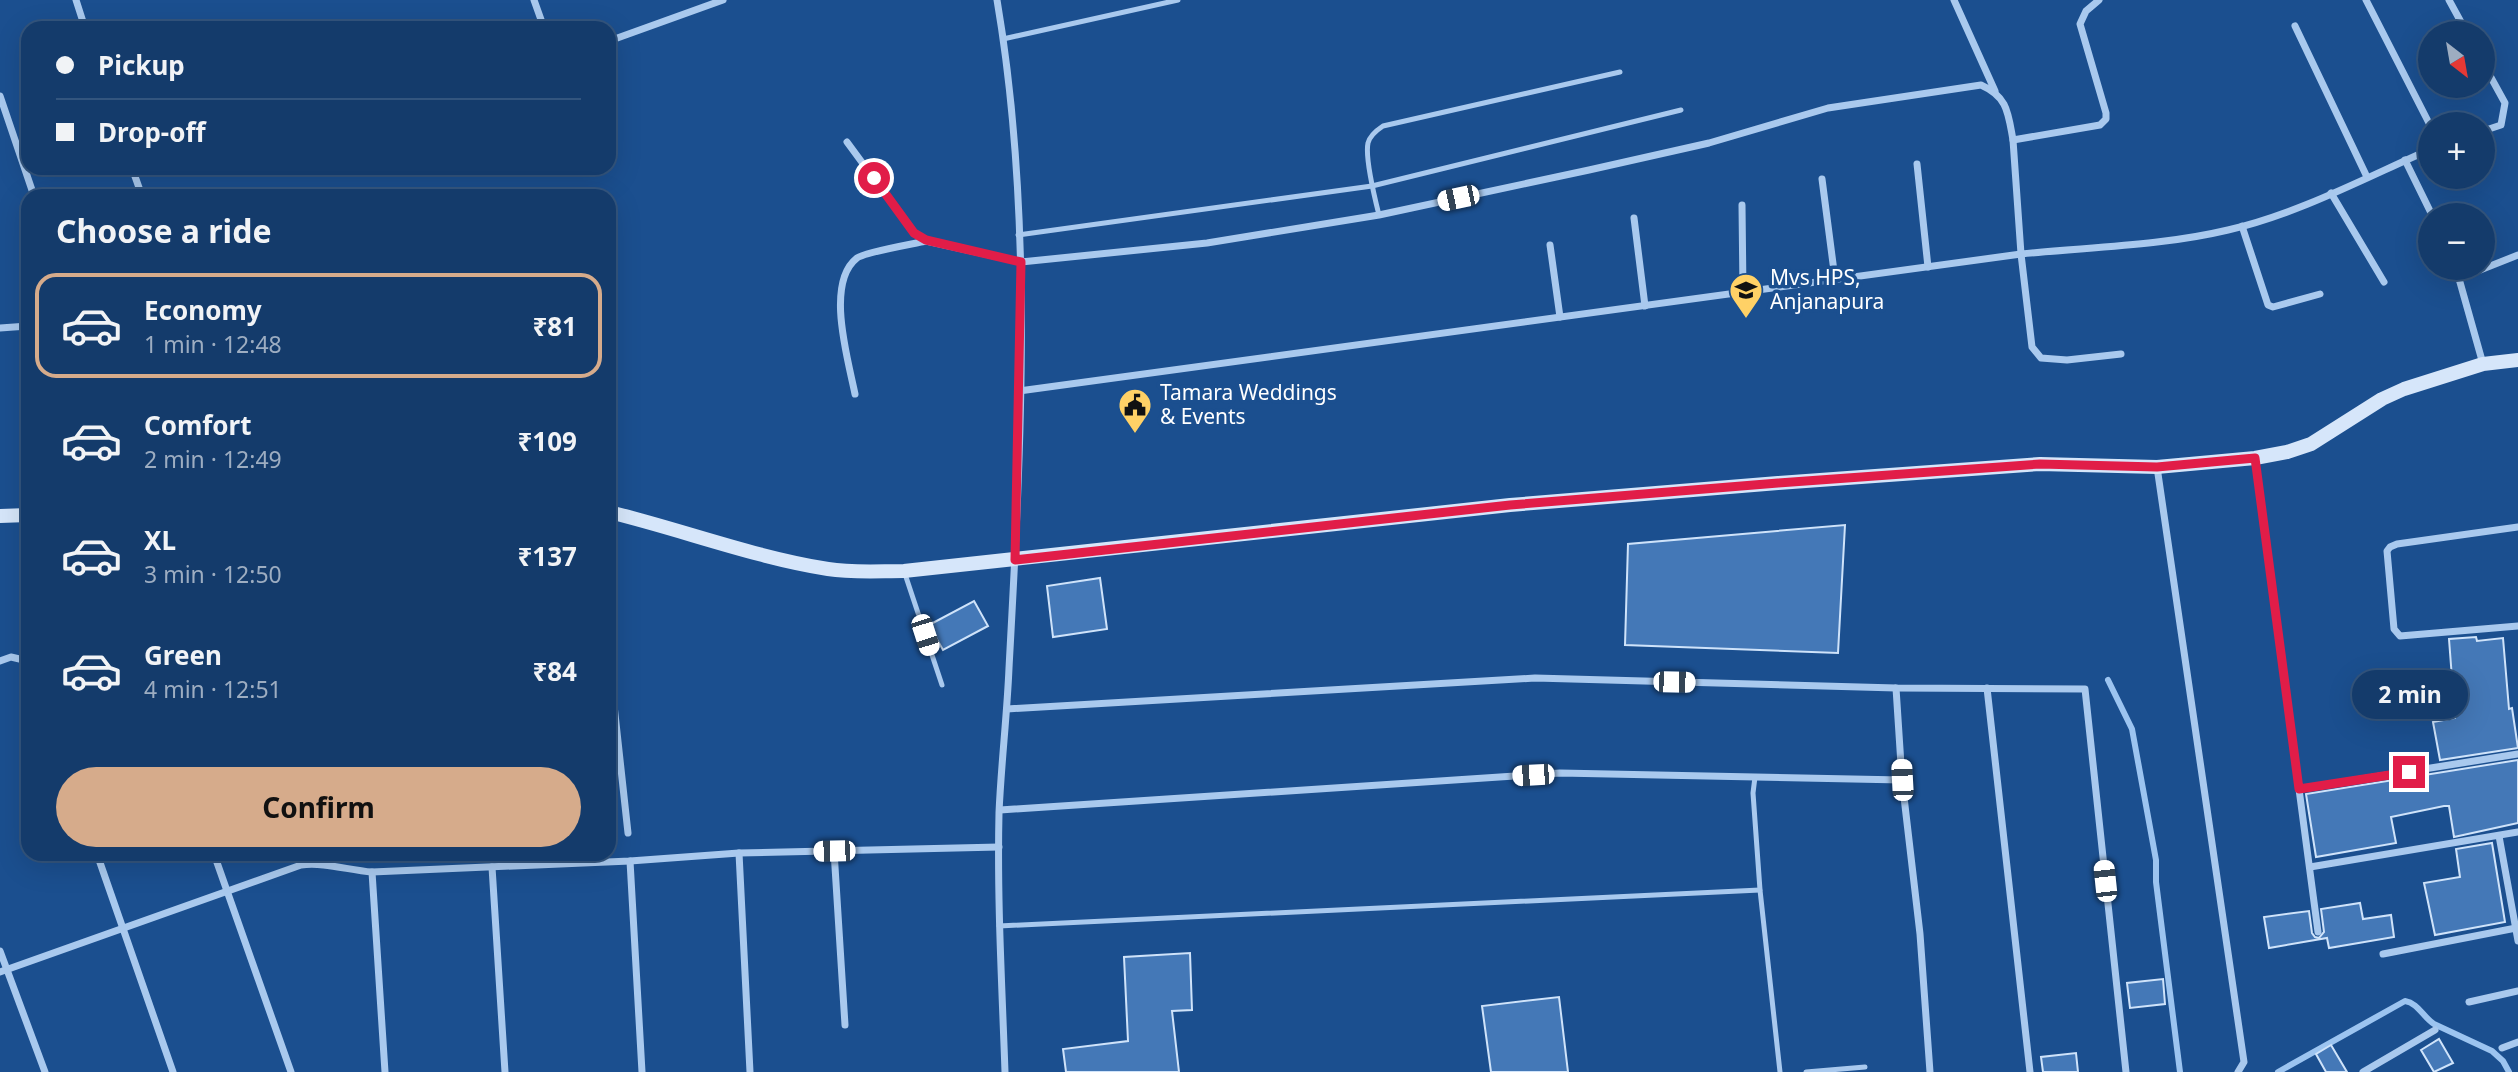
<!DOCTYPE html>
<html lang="en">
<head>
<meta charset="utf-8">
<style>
	body { margin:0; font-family:"Noto Sans",sans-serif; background:#1d4271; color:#f1f3f6; height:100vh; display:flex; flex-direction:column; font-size:26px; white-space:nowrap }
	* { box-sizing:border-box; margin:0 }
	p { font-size:23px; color:#9dadc1 }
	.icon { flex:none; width:38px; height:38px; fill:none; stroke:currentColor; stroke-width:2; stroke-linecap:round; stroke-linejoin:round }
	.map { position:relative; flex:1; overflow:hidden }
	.details { position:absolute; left:21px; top:189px; width:595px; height:672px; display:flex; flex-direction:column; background:#143b6b; border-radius:21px; box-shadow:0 7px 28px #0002,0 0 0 2px #33557e }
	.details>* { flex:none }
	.banner { position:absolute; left:21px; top:21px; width:595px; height:154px; border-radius:21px; box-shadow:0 7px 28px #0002,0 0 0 2px #33557e; display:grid; align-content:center; height:154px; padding:0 35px; background:#143b6b }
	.needle { width:46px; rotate:149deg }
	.buttons { position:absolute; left:2418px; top:21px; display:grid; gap:14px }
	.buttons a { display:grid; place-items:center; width:77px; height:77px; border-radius:50%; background:#143b6b; box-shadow:0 7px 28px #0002,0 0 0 2px #33557e; font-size:35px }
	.end { position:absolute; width:32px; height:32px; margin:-16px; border:9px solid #e11d48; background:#fff; box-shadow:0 0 0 4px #fff }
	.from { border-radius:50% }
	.bubble { position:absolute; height:49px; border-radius:24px; background:#143b6b; box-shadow:0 7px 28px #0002,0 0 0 2px #33557e; font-size:23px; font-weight:700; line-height:49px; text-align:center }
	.car { position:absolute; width:21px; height:42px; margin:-21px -10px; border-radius:9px; box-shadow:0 0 5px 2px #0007; background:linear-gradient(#fff 24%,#345 0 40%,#fff 0 76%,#345 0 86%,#fff 0) }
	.banner b { display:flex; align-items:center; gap:24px; height:66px; font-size:26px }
	.banner b+b { border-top:2px solid #33557e }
	.banner i { width:18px; height:18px; background:#f1f3f6 }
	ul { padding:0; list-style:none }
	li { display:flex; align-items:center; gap:21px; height:105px; margin:0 14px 10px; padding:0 21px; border:4px solid transparent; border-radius:21px }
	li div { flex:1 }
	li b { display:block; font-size:26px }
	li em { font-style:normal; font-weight:700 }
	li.on { border-color:#d6ab8b }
	li>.icon { width:63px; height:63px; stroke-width:1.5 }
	h2 { padding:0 35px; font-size:32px; line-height:84px }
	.action { display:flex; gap:14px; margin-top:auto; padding:14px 35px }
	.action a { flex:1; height:80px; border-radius:42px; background:#d6ab8b; color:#111; font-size:28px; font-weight:700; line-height:80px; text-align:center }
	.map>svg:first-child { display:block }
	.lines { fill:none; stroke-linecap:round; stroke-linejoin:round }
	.stream { stroke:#9cc4f0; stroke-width:6 }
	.building { fill:#4478b7; stroke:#cfe3fa; stroke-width:2 }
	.lane { stroke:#a9c9ee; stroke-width:5 }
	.street { stroke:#a9c9ee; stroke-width:7 }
	.secondary { stroke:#d6e6fa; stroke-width:14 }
	.route { stroke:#e11d48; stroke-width:9 }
	.labels { text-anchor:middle; stroke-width:7; stroke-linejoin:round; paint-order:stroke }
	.poi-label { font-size:21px; fill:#fff; stroke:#1b4f8f; text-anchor:start }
</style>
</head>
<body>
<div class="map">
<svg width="2518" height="1072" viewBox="0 0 2518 1072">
	<rect width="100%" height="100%" fill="#1b4f8f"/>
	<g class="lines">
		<g class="stream">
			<polyline points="2108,680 2132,729 2156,860 2156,882 2180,1072"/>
			<path d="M2278,1072L2405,1001C2418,1003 2423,1017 2434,1024L2492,1051L2503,1061L2509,1072"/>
		</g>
	</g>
	<g class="building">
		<polygon points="1845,525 1838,653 1625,645 1628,544"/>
		<polygon points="1100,578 1107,629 1053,637 1047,586"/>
		<polygon points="974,601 988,626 943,650 929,625"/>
		<polygon points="2476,637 2477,641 2503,638 2509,709 2512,708 2518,748 2440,760 2433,722 2455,718 2449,639"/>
		<polygon points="2518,760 2518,823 2454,837 2449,806 2444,806 2391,817 2396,843 2316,857 2306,794"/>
		<polygon points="2492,843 2505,922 2435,935 2424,883 2460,877 2456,849"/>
		<polygon points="2360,903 2363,919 2391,915 2394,937 2329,948 2327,938 2269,948 2264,917 2309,911 2312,933 2315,937 2319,938 2324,932 2321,909"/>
		<polygon points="1190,953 1192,1010 1172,1011 1179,1072 1066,1072 1063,1049 1128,1041 1124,957"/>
		<polygon points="2163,979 2165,1004 2130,1008 2127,983"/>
		<polygon points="1559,997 1568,1072 1491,1072 1482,1006"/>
		<polygon points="2439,1039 2453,1063 2434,1072 2421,1050"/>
		<polygon points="2331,1045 2347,1072 2326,1072 2316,1054"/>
		<polygon points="2076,1053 2078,1072 2043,1072 2041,1057"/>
	</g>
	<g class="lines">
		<g class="lane">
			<polyline points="1003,39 1178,0"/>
			<path d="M1379,215C1375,199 1365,157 1368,143C1370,135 1377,130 1383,126L1620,72"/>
			<polyline points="1018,235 1372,186 1681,110"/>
			<polyline points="904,571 942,685"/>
			<polyline points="1755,777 1753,793 1760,890 1780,1072"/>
			<polyline points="999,926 1760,890"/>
			<polyline points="1806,1072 1865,1067"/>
		</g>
		<g class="street">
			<polyline points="76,0 85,28"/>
			<polyline points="534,0 544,28"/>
			<path d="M997,0C1034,217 1021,449 1009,668C1007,716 1001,765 999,813C997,899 1002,986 1005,1072"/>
			<polyline points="1954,0 1995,91"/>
			<polyline points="2366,0 2431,127"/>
			<polyline points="2449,0 2467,33"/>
			<polyline points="2295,26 2367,177"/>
			<polyline points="609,41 723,0"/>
			<polyline points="2483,63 2505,103 2501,125 2483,131"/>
			<polyline points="0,96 34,196"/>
			<path d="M2013,140L2021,254C2090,247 2161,246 2228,230C2298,214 2365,178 2431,149"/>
			<path d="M847,142L914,233L926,241L1021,262L1207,243L1379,215L1589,170L1709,143L1828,108L1981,85C2008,97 2008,113 2013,140L2100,125L2106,119V113L2080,24L2086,11L2099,0"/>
			<polyline points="2405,160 2432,215"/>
			<polyline points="1917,164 1928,267"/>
			<polyline points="132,168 142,196"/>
			<polyline points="1822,179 1835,279"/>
			<polyline points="2331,193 2384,282"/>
			<polyline points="1742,205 1743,292"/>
			<polyline points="1634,218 1645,306"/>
			<polyline points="2242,226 2268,305 2273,307 2320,294"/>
			<polyline points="1550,245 1560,317"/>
			<polyline points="2456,268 2483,364"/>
			<polyline points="2460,278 2518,255"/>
			<polyline points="0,328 28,326"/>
			<polyline points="1019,391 2021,254 2032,347 2041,358 2067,360 2121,354"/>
			<path d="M855,394C848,359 825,283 857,258C865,252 913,244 926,241"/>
			<polyline points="2255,458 2318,932"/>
			<polyline points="2157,467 2244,1062 2238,1072"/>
			<polyline points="2518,527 2397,544 2390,547 2387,551 2394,629 2400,636 2518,626"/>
			<polyline points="609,659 628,833"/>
			<polyline points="0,661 11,657 28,661"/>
			<polyline points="1896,688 1902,780 1920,934 1930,1072"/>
			<polyline points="1987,688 2030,1072"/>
			<polyline points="1007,709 1535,678 1896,688 2085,689 2126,1072"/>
			<polyline points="2299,789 2518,754"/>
			<polyline points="1000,810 1560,773 1902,780"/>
			<polyline points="2499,836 2518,941"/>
			<polyline points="834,851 845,1025"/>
			<polyline points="739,853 750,1072"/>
			<polyline points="97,854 173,1072"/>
			<polyline points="214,854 291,1072"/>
			<polyline points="630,861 642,1072"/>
			<polyline points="492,867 505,1072"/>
			<polyline points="2310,867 2518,832"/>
			<polyline points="372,872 385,1072"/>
			<polyline points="0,951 45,1072"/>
			<polyline points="2383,954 2516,928"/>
			<path d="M0,972L301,865C324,862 348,870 372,872L630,861L739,853L999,847"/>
			<polyline points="2469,1002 2518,991"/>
			<polyline points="2502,1048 2518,1042"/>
			<polyline points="2363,1072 2435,1030"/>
		</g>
		<g class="secondary">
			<path d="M609,512C683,530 753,557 828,569C852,573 879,571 904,571L1510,505L1778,483L2040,464L2157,467L2255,458L2287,452L2311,444L2382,399L2404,389L2483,364L2518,360"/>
			<polyline points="0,516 28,515"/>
		</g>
	</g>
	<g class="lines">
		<polyline class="route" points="874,178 914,233 926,240 1021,262 1015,560 1510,505 1778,483 2040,464 2157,467 2255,458 2299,789 2409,772"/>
	</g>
	<defs>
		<symbol id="school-pin" viewBox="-11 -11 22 30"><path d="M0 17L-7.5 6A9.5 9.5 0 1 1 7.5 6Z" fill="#ffd166" stroke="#1b4f8f"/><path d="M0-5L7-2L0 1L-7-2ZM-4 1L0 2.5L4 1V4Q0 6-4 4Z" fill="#111"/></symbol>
		<symbol id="civic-pin" viewBox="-11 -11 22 30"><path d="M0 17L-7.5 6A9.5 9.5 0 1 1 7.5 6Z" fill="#ffd166" stroke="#1b4f8f"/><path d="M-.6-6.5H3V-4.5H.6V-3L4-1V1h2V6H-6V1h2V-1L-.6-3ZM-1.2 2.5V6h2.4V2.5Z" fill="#111"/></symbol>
	</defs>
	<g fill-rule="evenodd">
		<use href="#school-pin" x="1727" y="271" width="38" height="52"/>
		<use href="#civic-pin" x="1116" y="386" width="38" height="52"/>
	</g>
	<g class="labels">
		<g class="poi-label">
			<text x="1770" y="285">Mvs HPS,<tspan x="1770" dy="24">Anjanapura</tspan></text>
			<text x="1160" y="400">Tamara Weddings<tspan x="1160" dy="24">&amp; Events</tspan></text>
		</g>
	</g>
</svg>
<div class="buttons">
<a><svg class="needle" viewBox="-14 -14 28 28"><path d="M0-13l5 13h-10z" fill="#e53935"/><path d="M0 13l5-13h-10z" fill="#9dadc1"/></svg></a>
<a>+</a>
<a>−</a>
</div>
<i class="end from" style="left:874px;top:178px"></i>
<i class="end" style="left:2409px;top:772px"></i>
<div class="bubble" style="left:2352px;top:670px;width:116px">2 min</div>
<i class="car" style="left:1458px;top:198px;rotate:258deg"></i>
<i class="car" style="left:925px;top:635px;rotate:162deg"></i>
<i class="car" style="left:1674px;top:682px;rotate:91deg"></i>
<i class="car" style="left:1533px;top:775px;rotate:267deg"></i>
<i class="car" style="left:1902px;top:780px;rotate:357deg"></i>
<i class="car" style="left:834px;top:851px;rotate:269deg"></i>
<i class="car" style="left:2105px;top:881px;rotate:354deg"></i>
<div class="banner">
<b><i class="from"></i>Pickup</b>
<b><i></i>Drop-off</b>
</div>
<section class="details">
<h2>Choose a ride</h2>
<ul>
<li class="on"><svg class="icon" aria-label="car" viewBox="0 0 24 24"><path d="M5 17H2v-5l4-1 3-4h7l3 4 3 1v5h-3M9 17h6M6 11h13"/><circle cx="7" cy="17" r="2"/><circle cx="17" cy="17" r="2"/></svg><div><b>Economy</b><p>1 min · 12:48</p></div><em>₹81</em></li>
<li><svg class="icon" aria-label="car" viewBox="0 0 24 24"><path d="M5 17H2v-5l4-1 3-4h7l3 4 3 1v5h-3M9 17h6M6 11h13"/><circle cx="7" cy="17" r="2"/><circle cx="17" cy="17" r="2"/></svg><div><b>Comfort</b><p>2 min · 12:49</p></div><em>₹109</em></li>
<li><svg class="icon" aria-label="car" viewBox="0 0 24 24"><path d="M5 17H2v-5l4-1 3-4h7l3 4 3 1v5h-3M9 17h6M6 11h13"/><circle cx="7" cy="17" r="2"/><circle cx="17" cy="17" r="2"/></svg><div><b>XL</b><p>3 min · 12:50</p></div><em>₹137</em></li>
<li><svg class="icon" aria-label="car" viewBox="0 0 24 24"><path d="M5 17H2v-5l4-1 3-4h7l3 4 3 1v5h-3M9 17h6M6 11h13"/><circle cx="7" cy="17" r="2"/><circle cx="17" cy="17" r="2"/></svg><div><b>Green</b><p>4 min · 12:51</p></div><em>₹84</em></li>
</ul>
<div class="action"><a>Confirm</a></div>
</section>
</div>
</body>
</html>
